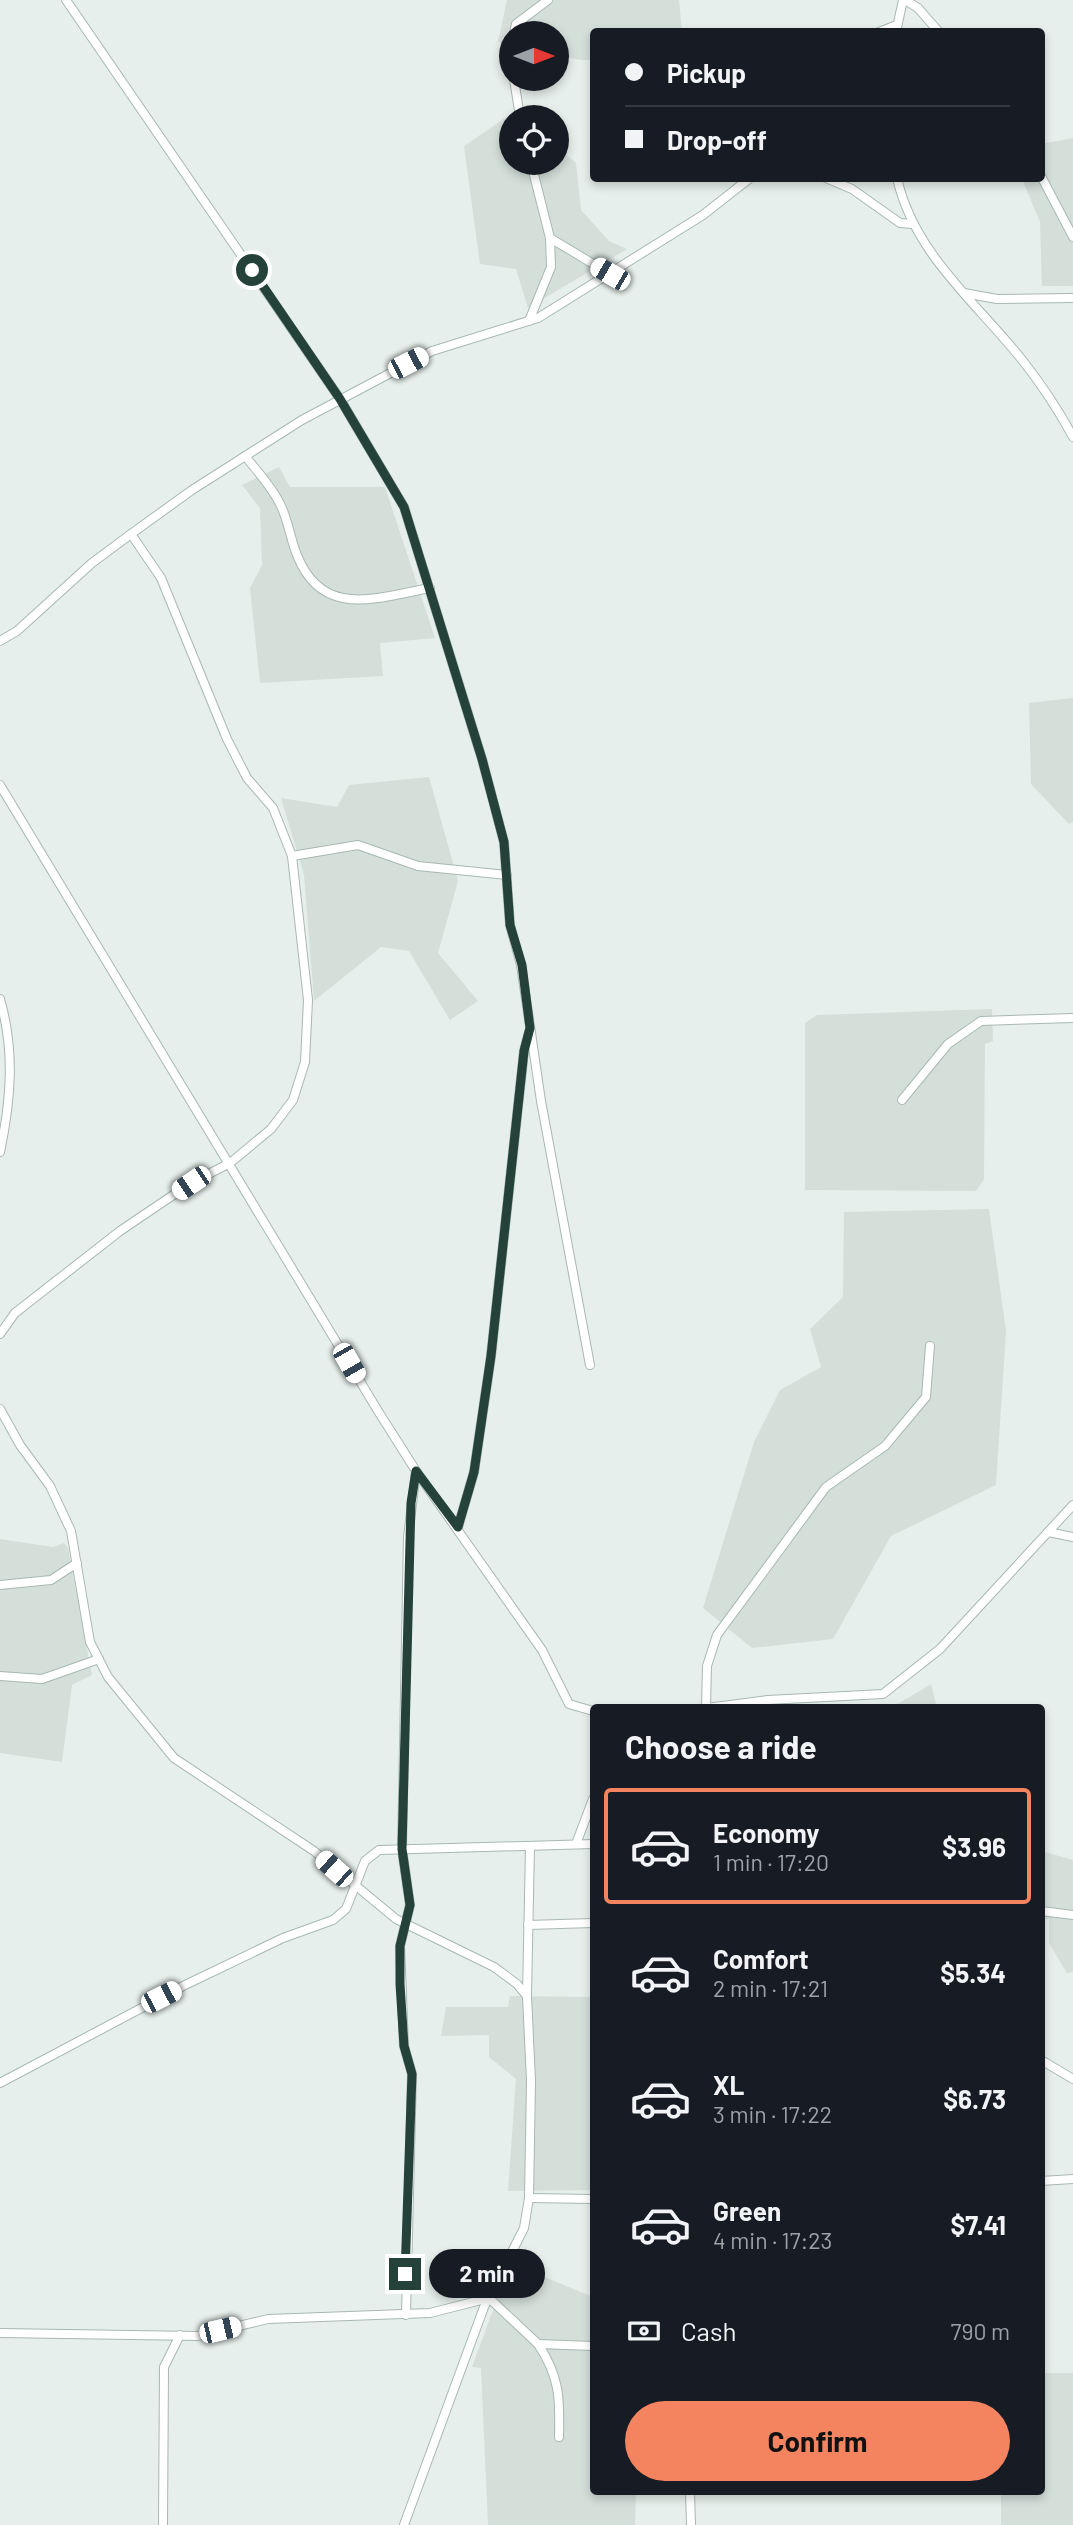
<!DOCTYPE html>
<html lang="en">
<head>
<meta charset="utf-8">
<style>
	body { margin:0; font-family:Barlow,sans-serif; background:#242831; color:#f1f3f6; height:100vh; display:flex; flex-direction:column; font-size:26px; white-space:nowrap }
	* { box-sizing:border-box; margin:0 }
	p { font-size:23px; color:#9ea1a6 }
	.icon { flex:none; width:38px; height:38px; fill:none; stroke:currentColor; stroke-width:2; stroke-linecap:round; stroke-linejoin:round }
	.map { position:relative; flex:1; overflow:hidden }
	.drawer { position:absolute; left:590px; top:1704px; width:455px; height:791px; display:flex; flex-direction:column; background:#171b24; border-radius:7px; box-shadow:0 4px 10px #0003 }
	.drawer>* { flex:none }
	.top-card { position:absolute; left:590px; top:28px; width:455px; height:154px; border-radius:7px; box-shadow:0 4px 10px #0003; display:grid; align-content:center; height:154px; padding:0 35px; background:#171b24 }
	.needle { width:46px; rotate:90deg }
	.buttons { position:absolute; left:499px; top:21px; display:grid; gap:14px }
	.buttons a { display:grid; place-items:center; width:70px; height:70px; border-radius:50%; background:#171b24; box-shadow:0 4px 10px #0003; font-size:35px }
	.end { position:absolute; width:32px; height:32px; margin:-16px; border:9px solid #24423a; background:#fff; box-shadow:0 0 0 4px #fff }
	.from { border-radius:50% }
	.bubble { position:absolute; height:49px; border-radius:24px; background:#171b24; box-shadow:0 4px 10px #0003; font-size:23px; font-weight:700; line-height:49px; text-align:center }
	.car { position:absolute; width:21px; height:42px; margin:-21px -10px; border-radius:9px; box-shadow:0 0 5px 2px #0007; background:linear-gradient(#fff 24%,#345 0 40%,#fff 0 76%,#345 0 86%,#fff 0) }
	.top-card b { display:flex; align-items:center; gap:24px; height:66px; font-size:26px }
	.top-card b+b { border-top:2px solid #363941 }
	.top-card i { width:18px; height:18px; background:#f1f3f6 }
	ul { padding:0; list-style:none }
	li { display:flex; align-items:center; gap:21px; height:116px; margin:0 14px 10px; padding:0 21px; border:4px solid transparent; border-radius:7px }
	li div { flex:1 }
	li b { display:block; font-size:26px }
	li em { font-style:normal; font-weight:700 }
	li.on { border-color:#f4845f }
	li>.icon { width:63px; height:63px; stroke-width:1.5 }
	h2 { padding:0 35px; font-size:32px; line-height:84px }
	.pay { display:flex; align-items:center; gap:18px; height:77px; padding:0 35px; font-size:26px }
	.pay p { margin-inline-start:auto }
	.action { display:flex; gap:14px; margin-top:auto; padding:14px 35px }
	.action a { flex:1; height:80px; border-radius:42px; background:#f4845f; color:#111; font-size:28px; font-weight:700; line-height:80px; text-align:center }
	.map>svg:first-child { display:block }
	.built { fill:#d4dfda }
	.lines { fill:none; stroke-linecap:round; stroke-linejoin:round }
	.service-casing { stroke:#a8b8b2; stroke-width:10 }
	.service { stroke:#fff; stroke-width:8 }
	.route { stroke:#24423a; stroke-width:9 }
</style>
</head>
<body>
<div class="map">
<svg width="1073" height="2525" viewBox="0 0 1073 2525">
	<rect width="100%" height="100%" fill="#e6efeb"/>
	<g class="built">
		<polygon points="507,0 679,0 682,31 593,32 593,60 580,60 557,55 556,33 511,33 511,45 498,42"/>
		<polygon points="508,116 511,117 511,163 556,163 557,147 576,163 581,210 609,241 627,249 528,308 516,269 480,264 464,146"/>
		<polygon points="1073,138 1073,286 1042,286 1040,222 1022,179 1041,178 1041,144"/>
		<polygon points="279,467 290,487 385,487 435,638 380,643 383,676 260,683 250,588 262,565 260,508 242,485"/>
		<polygon points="1073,698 1073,822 1069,824 1031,784 1029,703"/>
		<polygon points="429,777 458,881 438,953 478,1001 450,1020 409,951 381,947 314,1001 304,875 281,798 337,807 349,785"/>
		<polygon points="992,1009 993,1041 985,1044 984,1179 976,1191 805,1190 805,1023 817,1015"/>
		<polygon points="989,1209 1006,1331 996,1485 891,1536 833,1639 752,1648 703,1608 754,1442 780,1390 821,1367 810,1329 843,1297 844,1212"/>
		<polygon points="0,1539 53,1547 64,1543 68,1548 92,1675 72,1685 62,1762 0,1753"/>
		<polygon points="931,1684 937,1708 891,1708"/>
		<polygon points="1041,1851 1073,1860 1073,1972 1067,1973 1049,1943 1049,1919 1041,1919"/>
		<polygon points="510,1996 593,1997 593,2190 508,2191 516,2079 489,2057 489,2035 441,2036 446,2007 508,2007"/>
		<polygon points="521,2267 593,2297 593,2492 636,2492 635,2525 488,2525 481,2368 472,2367 499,2294"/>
		<polygon points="1041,2373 1073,2373 1073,2525 1001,2525 1001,2492 1041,2492"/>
	</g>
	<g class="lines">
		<defs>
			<g id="service">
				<polyline points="66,0 340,399 404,507 482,759 504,842 510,925 521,965 541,1101 590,1365"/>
				<polyline points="905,0 918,8 939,32"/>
				<polyline points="879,32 897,25"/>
				<polyline points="896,32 903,0"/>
				<polyline points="514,33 516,24 548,0"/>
				<polyline points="511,45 511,46"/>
				<polyline points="514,79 520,117"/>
				<polyline points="1041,176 1073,237"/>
				<polyline points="826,178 852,189 900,223 913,224"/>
				<path d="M897,178C914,254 977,303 1023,361C1041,384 1059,411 1073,437"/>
				<polyline points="550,238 610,274"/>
				<polyline points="964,293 997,299 1073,298"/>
				<polyline points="529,321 551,267 550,238 531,163"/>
				<path d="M245,456C257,471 272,487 280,504C288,519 290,538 297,555C322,619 376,598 430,588"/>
				<polyline points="0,641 17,631 92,563 131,534 192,490 302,420 432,351 538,318 703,215 750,178"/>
				<polyline points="0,785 378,1411 416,1471 542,1650 569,1704 593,1711"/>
				<polyline points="292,856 358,845 418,866 507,875"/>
				<path d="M0,999C15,1051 11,1100 0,1152"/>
				<polyline points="902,1100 948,1044 981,1021 1073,1018"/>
				<polyline points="0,1334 15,1313 120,1231 191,1183 230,1163 271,1129 293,1100 305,1062 308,1000 292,856 273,808 247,778 227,739 161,578 131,534"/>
				<polyline points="0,1409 20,1445 50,1486 71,1531 90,1642 108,1677 174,1758 314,1851 396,1919 494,1967 517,1984 527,1996"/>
				<polyline points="458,1527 474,1472 491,1356 524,1051 529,1032"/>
				<polyline points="1048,1532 1073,1537"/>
				<polyline points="0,1585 51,1580 77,1563"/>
				<polyline points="0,1676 42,1679 99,1659"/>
				<polyline points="706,1708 707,1666 717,1635 826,1487 885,1446 926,1397 930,1346"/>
				<polyline points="707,1708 768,1700 883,1694 940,1649 1073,1505"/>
				<polyline points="576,1844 593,1799"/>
				<polyline points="1041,1911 1073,1915"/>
				<polyline points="528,1925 593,1923"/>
				<polyline points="1041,2060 1073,2079"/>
				<polyline points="0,2083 183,1986 283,1938 333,1920 346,1909 365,1861 379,1850 593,1844"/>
				<polyline points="1041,2181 1073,2179"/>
				<polyline points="529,2198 593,2199"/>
				<polyline points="406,2315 412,2074 404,2046 400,1946 410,1905 402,1849 408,1537 416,1471"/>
				<polyline points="0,2333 197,2336 268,2319 430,2313 489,2298 538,2344 593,2346"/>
				<path d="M538,2344C560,2377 560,2399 559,2437"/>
				<polyline points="690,2492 691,2525"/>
				<polyline points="163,2525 164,2367 180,2335"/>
				<polyline points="404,2525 484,2307 524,2228 529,2198 531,2081 527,1996 530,1846"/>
			</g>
		</defs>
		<use href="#service" class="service-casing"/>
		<use href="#service" class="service"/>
	</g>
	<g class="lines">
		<polyline class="route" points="252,270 340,399 404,507 482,759 504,842 510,925 522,965 530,1028 524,1051 491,1356 474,1472 458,1527 416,1471 411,1503 402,1849 410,1905 400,1946 400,1984 404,2046 412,2074 405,2274"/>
	</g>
</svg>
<div class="buttons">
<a><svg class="needle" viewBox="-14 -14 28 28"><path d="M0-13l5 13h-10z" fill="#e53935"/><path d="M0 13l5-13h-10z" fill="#9ea1a6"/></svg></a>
<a><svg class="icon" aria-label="locate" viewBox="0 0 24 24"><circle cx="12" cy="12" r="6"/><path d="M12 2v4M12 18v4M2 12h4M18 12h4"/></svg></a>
</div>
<i class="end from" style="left:252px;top:270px"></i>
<i class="end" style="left:405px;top:2274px"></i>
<div class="bubble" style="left:429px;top:2249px;width:116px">2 min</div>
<i class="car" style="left:610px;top:274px;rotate:300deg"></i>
<i class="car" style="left:408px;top:363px;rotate:63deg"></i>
<i class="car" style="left:191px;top:1183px;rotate:236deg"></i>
<i class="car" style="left:349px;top:1363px;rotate:150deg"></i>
<i class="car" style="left:334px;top:1869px;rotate:312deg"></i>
<i class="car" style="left:161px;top:1997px;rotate:63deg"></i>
<i class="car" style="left:220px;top:2330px;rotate:77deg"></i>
<div class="top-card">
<b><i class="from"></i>Pickup</b>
<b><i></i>Drop-off</b>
</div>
<section class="drawer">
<h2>Choose a ride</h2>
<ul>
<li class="on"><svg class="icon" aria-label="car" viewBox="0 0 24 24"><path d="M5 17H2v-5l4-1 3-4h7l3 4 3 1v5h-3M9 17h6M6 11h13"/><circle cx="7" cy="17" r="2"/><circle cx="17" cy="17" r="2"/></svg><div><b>Economy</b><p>1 min · 17:20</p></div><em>$3.96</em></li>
<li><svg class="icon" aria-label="car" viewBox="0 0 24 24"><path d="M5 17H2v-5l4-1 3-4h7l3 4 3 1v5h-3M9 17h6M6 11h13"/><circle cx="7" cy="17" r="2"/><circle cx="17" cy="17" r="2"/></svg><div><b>Comfort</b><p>2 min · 17:21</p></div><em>$5.34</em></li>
<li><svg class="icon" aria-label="car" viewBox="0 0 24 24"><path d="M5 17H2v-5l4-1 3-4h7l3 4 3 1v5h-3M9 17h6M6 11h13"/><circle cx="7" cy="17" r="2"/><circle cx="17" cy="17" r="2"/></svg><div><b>XL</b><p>3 min · 17:22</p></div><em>$6.73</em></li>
<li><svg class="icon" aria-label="car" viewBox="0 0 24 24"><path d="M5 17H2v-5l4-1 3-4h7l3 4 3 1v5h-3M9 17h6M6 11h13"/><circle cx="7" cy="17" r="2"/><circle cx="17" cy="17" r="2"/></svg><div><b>Green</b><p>4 min · 17:23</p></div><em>$7.41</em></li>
</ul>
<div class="pay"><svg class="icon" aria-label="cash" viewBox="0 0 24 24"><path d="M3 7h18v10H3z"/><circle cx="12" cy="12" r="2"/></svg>Cash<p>790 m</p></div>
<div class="action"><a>Confirm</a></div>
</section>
</div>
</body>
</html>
